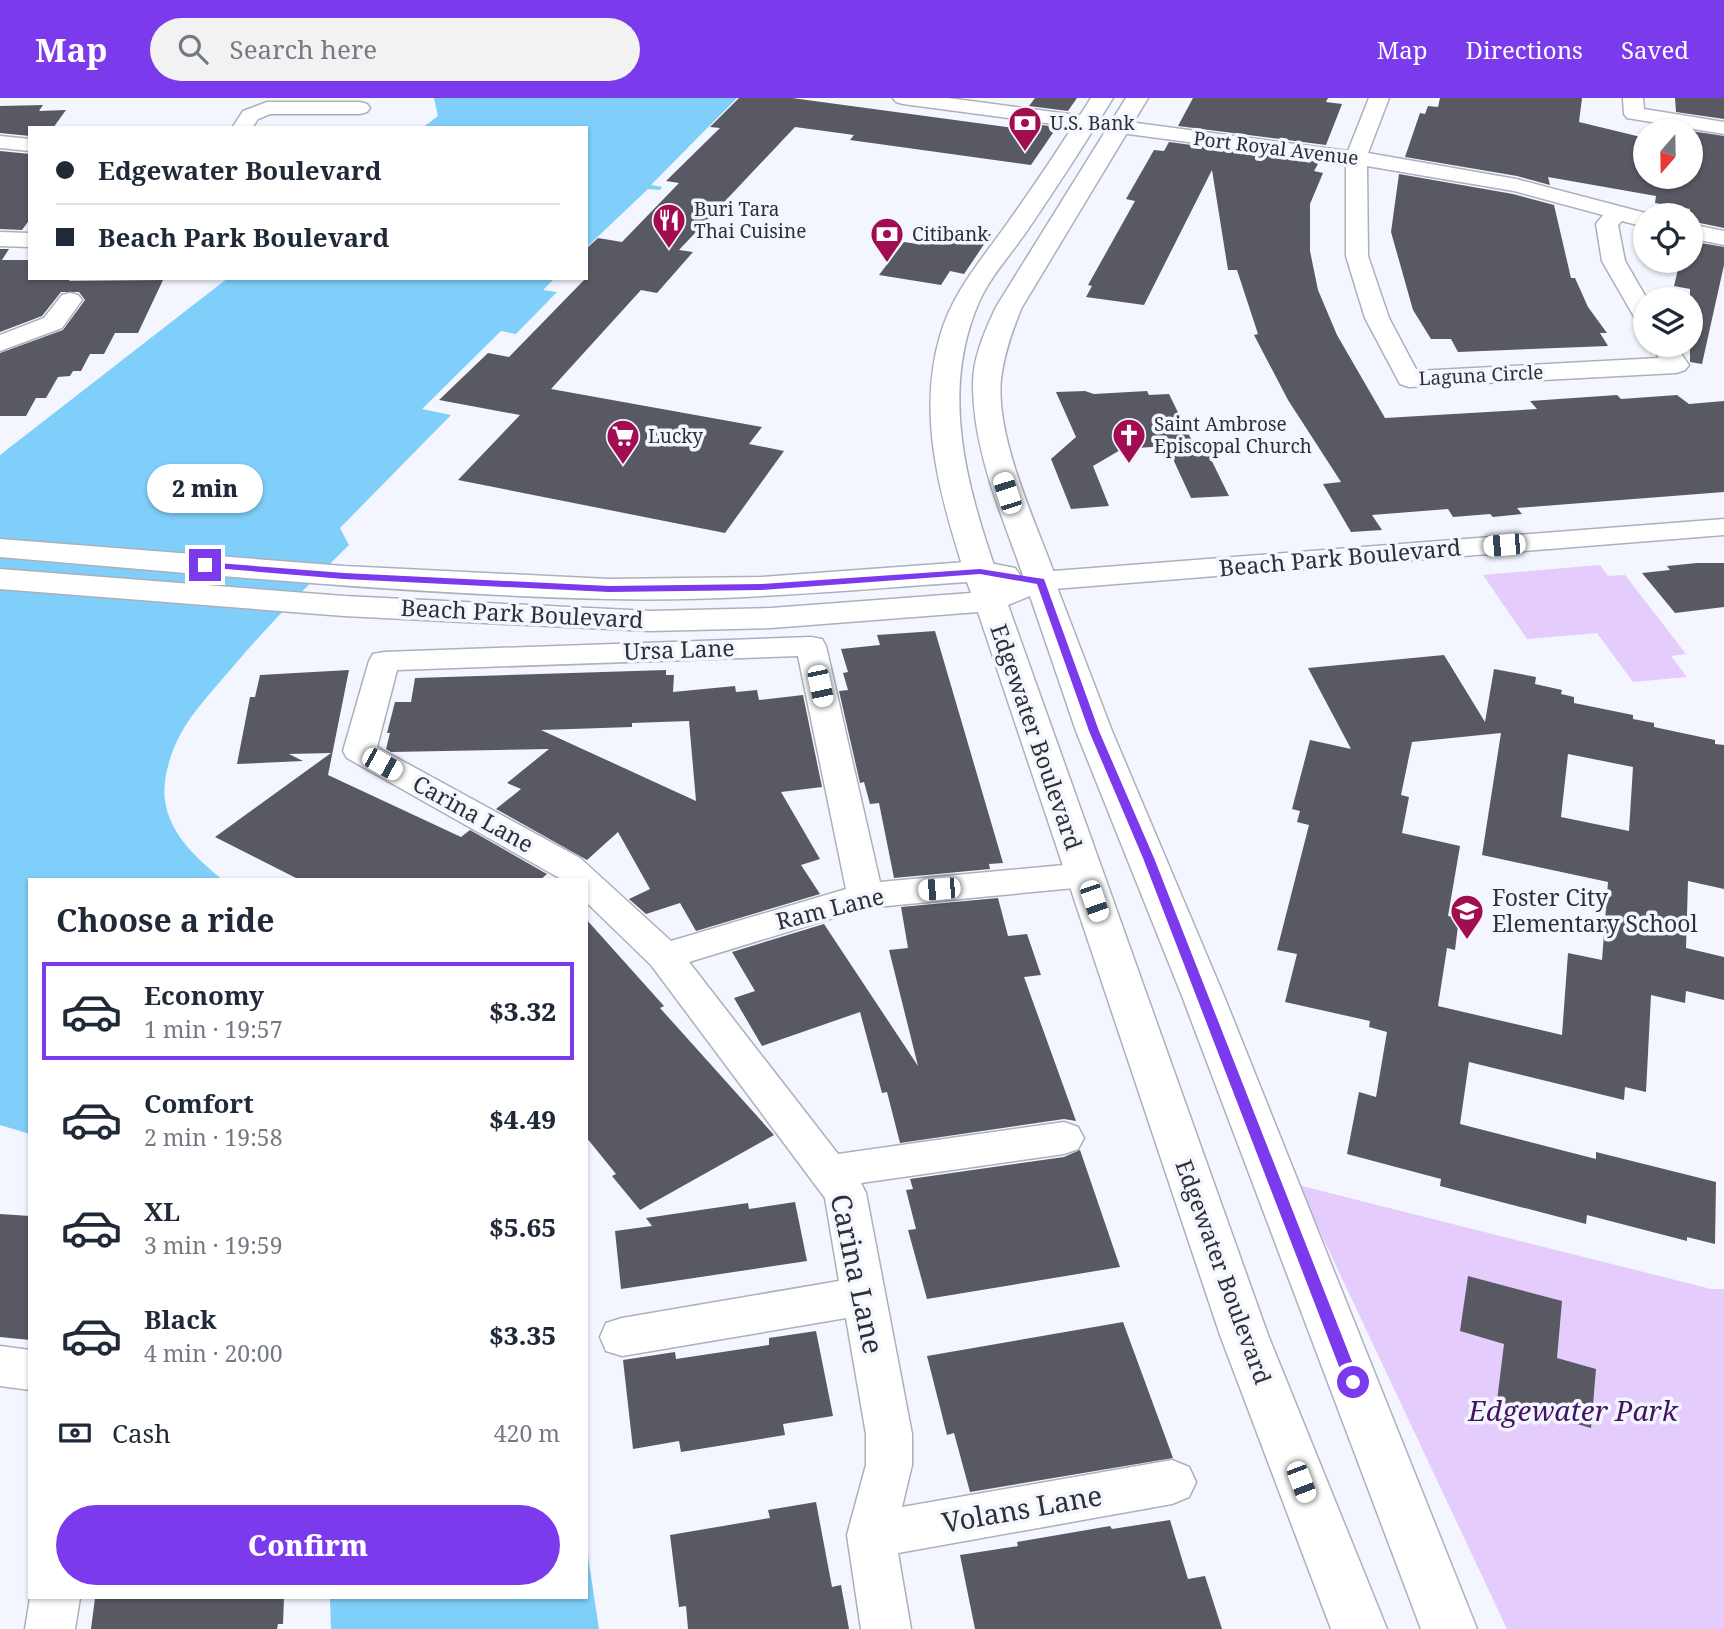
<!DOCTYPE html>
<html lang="en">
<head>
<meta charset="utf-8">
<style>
	body { margin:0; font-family:"Noto Serif",serif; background:#f2f2f3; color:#1f2937; height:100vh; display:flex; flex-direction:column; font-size:26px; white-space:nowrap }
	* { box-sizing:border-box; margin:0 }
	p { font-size:23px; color:#747a83 }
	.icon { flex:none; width:38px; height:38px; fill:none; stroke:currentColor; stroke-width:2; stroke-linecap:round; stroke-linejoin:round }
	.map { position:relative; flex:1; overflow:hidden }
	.sheet { position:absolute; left:28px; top:780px; width:560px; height:721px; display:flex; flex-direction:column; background:#fff; border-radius:0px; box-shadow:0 2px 5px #0004 }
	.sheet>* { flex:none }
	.hud { position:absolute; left:28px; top:28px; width:560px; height:154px; border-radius:0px; box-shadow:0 2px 5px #0004; display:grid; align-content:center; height:154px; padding:0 28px; background:#fff }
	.needle { width:46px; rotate:200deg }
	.tools { position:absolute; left:1633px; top:21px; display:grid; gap:14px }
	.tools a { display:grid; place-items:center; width:70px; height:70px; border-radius:50%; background:#fff; box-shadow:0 2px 5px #0004; font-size:35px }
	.end { position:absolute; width:32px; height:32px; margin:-16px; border:9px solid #7c3aed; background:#fff; box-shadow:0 0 0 4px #fff }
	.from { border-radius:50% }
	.bubble { position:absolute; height:49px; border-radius:24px; background:#fff; box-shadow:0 2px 5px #0004; font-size:23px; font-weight:800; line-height:49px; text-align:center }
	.car { position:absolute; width:21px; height:42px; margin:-21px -10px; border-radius:9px; box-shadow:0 0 5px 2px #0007; background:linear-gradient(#fff 24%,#345 0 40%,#fff 0 76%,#345 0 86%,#fff 0) }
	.hud b { display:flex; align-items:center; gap:24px; height:66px; font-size:26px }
	.hud b+b { border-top:2px solid #e0e1e3 }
	.hud i { width:18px; height:18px; background:#1f2937 }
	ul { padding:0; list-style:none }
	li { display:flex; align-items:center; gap:21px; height:98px; margin:0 14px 10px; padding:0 14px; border:4px solid transparent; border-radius:0px }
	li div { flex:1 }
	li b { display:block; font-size:26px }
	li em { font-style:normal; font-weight:800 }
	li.active { border-color:#7c3aed }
	li>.icon { width:63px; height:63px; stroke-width:1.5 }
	h2 { padding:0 28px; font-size:32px; line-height:84px }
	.pay { display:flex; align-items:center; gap:18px; height:77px; padding:0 28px; font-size:26px }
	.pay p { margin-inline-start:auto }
	.button { display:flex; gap:14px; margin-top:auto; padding:14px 28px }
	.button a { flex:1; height:80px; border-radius:42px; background:#7c3aed; color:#fff; font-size:28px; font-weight:800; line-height:80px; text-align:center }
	header { display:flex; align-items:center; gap:42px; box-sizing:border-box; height:98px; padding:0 35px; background:#7c3aed; color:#fff }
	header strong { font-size:33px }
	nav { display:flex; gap:38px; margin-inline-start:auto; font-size:24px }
	.search { width:490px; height:63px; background:#f2f2f3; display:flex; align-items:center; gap:18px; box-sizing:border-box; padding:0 24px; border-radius:38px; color:#747a83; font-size:26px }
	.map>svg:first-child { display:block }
	.green { fill:#e4ccfc }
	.water { fill:#7fcffa }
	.building { fill:#595964; fill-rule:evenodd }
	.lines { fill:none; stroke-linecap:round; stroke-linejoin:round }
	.minor-casing { stroke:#abb0bc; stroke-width:3 }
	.tertiary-casing { stroke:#abb0bc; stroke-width:3 }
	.secondary-casing { stroke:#abb0bc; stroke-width:3 }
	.minor { fill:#fff; fill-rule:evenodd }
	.tertiary { fill:#fff; fill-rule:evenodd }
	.secondary { fill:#fff; fill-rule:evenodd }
	.route { fill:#7c3aed }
	.labels { text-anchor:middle; stroke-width:7; stroke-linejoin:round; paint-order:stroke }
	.far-poi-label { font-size:19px; fill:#2e3034; stroke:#f3f6fe; text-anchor:start }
	.far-street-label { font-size:19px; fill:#2e3034; stroke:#f3f6fe }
	.street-label { font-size:23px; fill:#2e3034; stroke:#f3f6fe }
	.poi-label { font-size:23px; fill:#2e3034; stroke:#f3f6fe; text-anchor:start }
	.near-street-label { font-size:28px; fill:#2e3034; stroke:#f3f6fe }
	.near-park-label { font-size:28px; font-style:italic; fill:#421461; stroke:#f3f6fe }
</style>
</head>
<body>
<header>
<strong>Map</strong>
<div class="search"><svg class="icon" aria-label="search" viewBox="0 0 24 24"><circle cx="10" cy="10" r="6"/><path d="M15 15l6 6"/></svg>Search here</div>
<nav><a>Map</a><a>Directions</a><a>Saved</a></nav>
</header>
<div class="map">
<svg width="1724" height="1531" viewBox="0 0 1724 1531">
	<rect width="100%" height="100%" fill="#f3f6fe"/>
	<g class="green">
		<polygon points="1600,467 1608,478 1625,477 1686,556 1671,558 1687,579 1633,584 1597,535 1527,541 1483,477"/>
		<polygon points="1298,1087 1711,1191 1724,1191 1724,1531 1507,1531"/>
	</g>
	<g class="water">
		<polygon points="434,0 737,0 651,87 662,89 660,92 648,91 586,150 586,30 422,30 438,18"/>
		<path d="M228,180H555L543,192L557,194L516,236L501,233L422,311L451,317L340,430L349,447C308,487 268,527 231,571C214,591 194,612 181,635C171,653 162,681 165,702C169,736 198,762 223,782H30V1036L0,1027V357Z"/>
		<polygon points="586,1445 599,1531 331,1531 330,1500 586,1500"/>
	</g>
	<g class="building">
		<polygon points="739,0 792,0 1014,30 1018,24 1057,29 1031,67 850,42 854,37 795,29 679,152 693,154 657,195 641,192 551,291 762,329 749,346 784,353 725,435 458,382 520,317 439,302 488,255 509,259 586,180 586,151 598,140 622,144 679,85 666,83 720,30 710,29"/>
		<polygon points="1035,0 1077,0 1068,13 1029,8"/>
		<polygon points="1193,0 1328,0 1326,4 1342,6 1326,47 1178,28"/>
		<polygon points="1440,0 1582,0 1579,24 1645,40 1645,79 1690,79 1690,33 1678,33 1678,31 1724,38 1724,130 1690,123 1690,111 1655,105 1656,98 1548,79 1550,87 1517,78 1405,59 1420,15 1425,16 1428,8 1438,9"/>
		<polygon points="1675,0 1724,0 1724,21 1676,14"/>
		<polygon points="43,7 39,13 66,12 53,30 30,30 30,38 0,35 0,8"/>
		<polygon points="1169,44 1319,64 1314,73 1323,75 1310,106 1310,153 1318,192 1337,237 1385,320 1537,311 1530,303 1617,297 1621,301 1677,297 1689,306 1724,303 1724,394 1517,410 1522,416 1493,419 1490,416 1453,419 1448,411 1372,417 1382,432 1351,434 1323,386 1341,384 1288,302 1254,237 1258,236 1237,172 1228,172 1212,72 1144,207 1086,199 1092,188 1088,187 1135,103 1126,101 1154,52 1164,53"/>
		<polygon points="0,53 30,56 30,121 22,132 0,131"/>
		<polygon points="1399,76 1513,96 1554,107 1571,180 1575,180 1588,209 1607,235 1600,235 1608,248 1458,254 1451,241 1431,241 1413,212 1391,134"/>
		<polygon points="928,132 957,136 960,132 991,136 964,176 950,173 941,187 879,177 904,144 918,146"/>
		<polygon points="1690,143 1724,149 1724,167 1702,266 1690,264 1690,191 1674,188 1680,163 1690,163"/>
		<polygon points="0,151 9,151 2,162 30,162 30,180 71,180 69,183 163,182 138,235 115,235 104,256 90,256 81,273 73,273 70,278 58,279 46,300 36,300 26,318 0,318 0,255 63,232 85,202 79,194 61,194 42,218 0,234"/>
		<polygon points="1085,293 1094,296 1147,293 1149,297 1169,296 1192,343 1202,343 1229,398 1191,400 1167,348 1122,351 1093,368 1109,408 1071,411 1051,361 1076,339 1056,294"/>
		<polygon points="1697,465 1724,465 1724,509 1675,515 1642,475 1670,472 1667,468"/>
		<polygon points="935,533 1003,765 989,766 990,771 894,780 879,705 870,706 864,684 860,685 839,593 848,592 843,575 848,574 841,551 880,547 877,537"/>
		<path d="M1444,557L1485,624L1494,571L1536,579L1535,586L1562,592L1561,596L1574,599V605L1633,617V621L1654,625V629L1715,642V646L1724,647V791L1688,783L1686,850L1724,859V902L1686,893L1685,905L1651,897L1646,994L1625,989L1624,1002L1469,964L1460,1026L1596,1061V1054L1716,1084L1715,1146L1687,1139V1143L1587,1117L1586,1126L1440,1088L1441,1081L1347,1056L1359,994L1376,999L1387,934L1369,929L1370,923L1285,904L1297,856L1277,852L1309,727L1297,724L1300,713L1292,711L1310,642L1351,651L1308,570ZM1501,635L1482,757L1608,784L1602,862L1568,855L1562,937L1438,908L1447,850L1455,852L1459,820L1448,818L1460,748L1402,735L1409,699L1401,697L1412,644ZM1568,656L1633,669L1629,733L1561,719Z"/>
		<polygon points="349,572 328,677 461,739 470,732 547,776 540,782 300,782 215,739 331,655 289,656 303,663 237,666 250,599 255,599 260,577"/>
		<path d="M666,572V577H674L673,594L735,588L736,594L757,592L759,602L803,597L822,689L781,694L820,761L801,767L820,796L696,833L680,805L646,816L629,801L650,791L618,734L587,762L496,711L521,691L507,685L549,651L391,654L386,651L390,635H387L395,604H411L415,580ZM689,623L696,703L541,632L632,629V625Z"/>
		<polygon points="998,800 1008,838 1027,836 1041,877 1024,879 1076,1023 1064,1021 900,1045 887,994 882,995 860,914 762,948 734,900 755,893 732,854 824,826 918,968 889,852 908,850 901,809"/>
		<polygon points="586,821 664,908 660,910 774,1037 640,1112 612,1078 616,1076 586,1039"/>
		<polygon points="1080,1052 1120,1169 927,1201 908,1132 916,1131 906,1092 913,1091 910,1081 1064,1059"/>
		<polygon points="795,1104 807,1163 621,1191 615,1133 652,1128 646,1120 748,1105 749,1111"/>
		<polygon points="0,1116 30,1118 30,1242 0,1239"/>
		<polygon points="1468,1178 1562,1203 1557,1260 1596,1271 1591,1330 1497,1303 1504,1246 1460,1233"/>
		<polygon points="1123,1224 1173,1360 970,1394 954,1335 947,1337 927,1258"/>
		<polygon points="816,1233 833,1318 783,1326 785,1337 681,1354 679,1343 633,1351 623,1262 675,1254 676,1261 769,1247 769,1240"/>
		<polygon points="816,1404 832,1489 841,1487 849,1531 688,1531 686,1508 679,1509 670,1437 770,1420 768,1412"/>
		<polygon points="1170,1422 1188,1481 1205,1478 1222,1531 975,1531 960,1457 1018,1448 1017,1444 1110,1428 1112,1431"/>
		<polygon points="95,1500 284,1500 283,1526 278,1526 277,1531 91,1531"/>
	</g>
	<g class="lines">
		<defs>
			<g id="minor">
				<polygon points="893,0 948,0 1348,53 1369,0 1389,0 1368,55 1516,81 1653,117 1645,117 1645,129 1622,123 1618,127 1625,163 1647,201 1645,224 1636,222 1602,163 1596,126 1603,117 1514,93 1367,68 1368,158 1389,220 1417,273 1659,260 1651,247 1675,247 1689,267 1685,272 1676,275 1409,289 1400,286 1365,220 1346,158 1346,65 903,6 896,4"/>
				<polygon points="1623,0 1643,0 1644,11 1724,24 1724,36 1627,20 1624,16"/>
				<polygon points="267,4 360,4 367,6 370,10 367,14 360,16 270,16 258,21 252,30 232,30 243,13"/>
				<polygon points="0,38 30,41 30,53 0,50"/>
				<polygon points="1690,126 1724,133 1724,147 1690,140"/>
				<polygon points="0,134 30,135 30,149 0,148"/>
				<polygon points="70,195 78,197 82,202 62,230 0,253 0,237 44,220 62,197"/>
				<polygon points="1724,421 1724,437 1041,492 1031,489 1026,483 1031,477 1041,474"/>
				<path d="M811,539L822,541L826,548L880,784L1085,765L1097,768L1103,777L1097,786L1085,789L866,810L689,864L838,1056L1064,1024L1078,1029L1084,1040L1078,1051L1064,1056L861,1085L866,1095L912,1336V1367L902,1409L1172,1362L1189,1369L1196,1384L1189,1399L1172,1406L898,1455L911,1531H861L847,1437L866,1367V1336L846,1220L622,1258L606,1253L600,1239L606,1225L622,1220L839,1183L825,1100L651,867L586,804V782H563L347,660L343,653L369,563L373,556L384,554ZM798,558L846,791L671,843L580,760L377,649L397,572Z"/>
				<polygon points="0,1248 30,1252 30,1292 0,1288"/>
				<polygon points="30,1500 80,1500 75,1531 25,1531"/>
			</g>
			<g id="tertiary">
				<path d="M1091,0H1113C1086,44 1058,87 1029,130C1013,154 991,177 979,204C940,293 966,386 996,473L991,480L980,483L969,480L964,473C940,398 917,317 940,238C953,192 985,158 1011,120C1039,81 1065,41 1091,0Z"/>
				<path d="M1126,0H1148L1022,209C1012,233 1004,256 1001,281C995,340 1037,427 1057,483L1052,490L1041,493L1030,490L1025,483C1003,419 973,355 973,286C973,259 985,233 996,209Z"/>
			</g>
			<path id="secondary" d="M0,441L344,468L609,481L761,479L980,463L1015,470L1020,477L1018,481L1041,473L1052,476L1112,633L1224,898L1477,1531H1421L1182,898L1076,633L1030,498L1008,507L1268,1237L1387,1531H1331L1220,1237L978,514L771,530L650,533L344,518L0,491V471L344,498L650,513L771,510L971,495L967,484C848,492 728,504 608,501C405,496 202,476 0,459Z"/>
		</defs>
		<use href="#minor" class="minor-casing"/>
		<use href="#tertiary" class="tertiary-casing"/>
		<use href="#secondary" class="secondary-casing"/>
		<use href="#minor" class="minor"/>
		<use href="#tertiary" class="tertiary"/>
		<use href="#secondary" class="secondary"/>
	</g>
	<polygon class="route" points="205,464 344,475 609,488 761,486 980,471 1044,481 1099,633 1154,760 1360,1284 1358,1289 1353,1291 1345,1284 1143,760 1089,633 1037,486 980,476 761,492 609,494 344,481 202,469 200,467"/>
	<defs>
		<symbol id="bank-pin" viewBox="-11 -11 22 30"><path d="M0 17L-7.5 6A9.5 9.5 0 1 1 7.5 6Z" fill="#a10d50" stroke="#f3f6fe"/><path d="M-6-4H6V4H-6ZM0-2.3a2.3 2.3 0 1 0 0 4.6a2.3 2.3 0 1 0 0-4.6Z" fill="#fff"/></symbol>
		<symbol id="restaurant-pin" viewBox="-11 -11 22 30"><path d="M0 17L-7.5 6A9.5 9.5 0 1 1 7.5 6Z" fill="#a10d50" stroke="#f3f6fe"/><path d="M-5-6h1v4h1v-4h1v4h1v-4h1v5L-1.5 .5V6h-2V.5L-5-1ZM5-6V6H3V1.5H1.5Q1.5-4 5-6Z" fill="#fff"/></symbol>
		<symbol id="church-pin" viewBox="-11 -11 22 30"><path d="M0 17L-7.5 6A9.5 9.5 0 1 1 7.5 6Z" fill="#a10d50" stroke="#f3f6fe"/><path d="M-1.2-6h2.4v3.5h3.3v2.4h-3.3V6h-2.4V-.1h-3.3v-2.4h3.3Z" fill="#fff"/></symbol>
		<symbol id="supermarket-pin" viewBox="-11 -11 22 30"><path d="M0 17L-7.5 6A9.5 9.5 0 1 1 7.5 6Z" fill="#a10d50" stroke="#f3f6fe"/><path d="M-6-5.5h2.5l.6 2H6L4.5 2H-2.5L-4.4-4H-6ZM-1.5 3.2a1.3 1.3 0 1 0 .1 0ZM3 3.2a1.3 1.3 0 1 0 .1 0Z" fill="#fff"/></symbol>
		<symbol id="school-pin" viewBox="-11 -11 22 30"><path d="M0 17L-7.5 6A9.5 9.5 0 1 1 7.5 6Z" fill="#a10d50" stroke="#f3f6fe"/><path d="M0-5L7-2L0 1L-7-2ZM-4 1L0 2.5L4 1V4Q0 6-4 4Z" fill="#fff"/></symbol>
	</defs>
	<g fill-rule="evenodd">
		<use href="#bank-pin" x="1006" y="6" width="38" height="52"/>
		<use href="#restaurant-pin" x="650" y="103" width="38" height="52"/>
		<use href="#bank-pin" x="868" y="117" width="38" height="52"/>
		<use href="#church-pin" x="1110" y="318" width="38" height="52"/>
		<use href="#supermarket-pin" x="604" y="319" width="38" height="52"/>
		<use href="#school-pin" x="1448" y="794" width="38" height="52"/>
	</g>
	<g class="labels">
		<g class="far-poi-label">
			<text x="1050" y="32">U.S. Bank</text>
			<text x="694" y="118">Buri Tara<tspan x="694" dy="22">Thai Cuisine</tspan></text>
			<text x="912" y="143">Citibank</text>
			<text x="1154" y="333">Saint Ambrose<tspan x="1154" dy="22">Episcopal Church</tspan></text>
			<text x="648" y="345">Lucky</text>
		</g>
		<g class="far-street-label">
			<text transform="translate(1276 50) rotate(7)" y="7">Port Royal Avenue</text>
			<text transform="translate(1481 277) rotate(-3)" y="7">Laguna Circle</text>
		</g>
		<g class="street-label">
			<text transform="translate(1340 460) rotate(-5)" y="8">Beach Park Boulevard</text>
			<text transform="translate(522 516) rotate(3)" y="8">Beach Park Boulevard</text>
			<text transform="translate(679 552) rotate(-2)" y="8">Ursa Lane</text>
			<text transform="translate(1036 639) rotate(71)" y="8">Edgewater Boulevard</text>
			<text transform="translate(473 716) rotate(29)" y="8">Carina Lane</text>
			<text transform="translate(830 811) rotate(-14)" y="8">Ram Lane</text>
			<text transform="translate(1223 1174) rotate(70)" y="8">Edgewater Boulevard</text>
		</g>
		<g class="poi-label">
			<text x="1492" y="808">Foster City<tspan x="1492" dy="26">Elementary School</tspan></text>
		</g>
		<g class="near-street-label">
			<text transform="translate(857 1176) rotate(78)" y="10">Carina Lane</text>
			<text transform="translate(1022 1411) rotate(-10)" y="10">Volans Lane</text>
		</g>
		<g class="near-park-label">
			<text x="1573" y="1323">Edgewater Park</text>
		</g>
	</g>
</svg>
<div class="tools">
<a><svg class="needle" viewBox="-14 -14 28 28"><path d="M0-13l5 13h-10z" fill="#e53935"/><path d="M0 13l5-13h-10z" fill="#747a83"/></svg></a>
<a><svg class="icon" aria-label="locate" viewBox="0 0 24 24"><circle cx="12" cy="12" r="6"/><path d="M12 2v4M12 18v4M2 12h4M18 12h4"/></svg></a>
<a><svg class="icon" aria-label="layers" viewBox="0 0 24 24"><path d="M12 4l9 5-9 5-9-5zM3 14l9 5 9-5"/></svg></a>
</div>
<i class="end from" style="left:1353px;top:1284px"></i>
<i class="end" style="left:205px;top:467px"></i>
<div class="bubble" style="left:147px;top:366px;width:116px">2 min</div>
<i class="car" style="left:1007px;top:395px;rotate:342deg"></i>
<i class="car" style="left:1504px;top:447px;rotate:265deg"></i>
<i class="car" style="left:820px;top:588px;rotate:168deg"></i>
<i class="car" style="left:382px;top:666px;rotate:119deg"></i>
<i class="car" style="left:939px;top:791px;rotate:265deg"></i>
<i class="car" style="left:1094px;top:803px;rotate:161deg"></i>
<i class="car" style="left:1301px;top:1384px;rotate:159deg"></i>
<div class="hud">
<b><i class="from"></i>Edgewater Boulevard</b>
<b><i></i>Beach Park Boulevard</b>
</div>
<section class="sheet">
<h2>Choose a ride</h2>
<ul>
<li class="active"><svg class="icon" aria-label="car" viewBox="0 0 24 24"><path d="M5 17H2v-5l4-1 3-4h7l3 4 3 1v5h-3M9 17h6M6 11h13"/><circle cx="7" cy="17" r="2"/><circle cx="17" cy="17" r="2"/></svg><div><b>Economy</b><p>1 min · 19:57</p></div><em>$3.32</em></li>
<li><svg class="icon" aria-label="car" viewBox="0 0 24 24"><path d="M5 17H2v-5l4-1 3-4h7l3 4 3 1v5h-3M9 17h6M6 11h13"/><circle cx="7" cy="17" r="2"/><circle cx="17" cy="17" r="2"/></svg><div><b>Comfort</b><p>2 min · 19:58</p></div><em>$4.49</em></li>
<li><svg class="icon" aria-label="car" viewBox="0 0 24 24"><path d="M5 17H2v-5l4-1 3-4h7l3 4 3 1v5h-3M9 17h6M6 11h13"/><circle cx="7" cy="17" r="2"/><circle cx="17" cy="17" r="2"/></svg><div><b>XL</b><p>3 min · 19:59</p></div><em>$5.65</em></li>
<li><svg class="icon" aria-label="car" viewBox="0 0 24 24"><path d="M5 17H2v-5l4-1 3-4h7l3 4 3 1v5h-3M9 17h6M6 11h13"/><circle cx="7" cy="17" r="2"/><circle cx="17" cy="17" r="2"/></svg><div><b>Black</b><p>4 min · 20:00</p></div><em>$3.35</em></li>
</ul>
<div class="pay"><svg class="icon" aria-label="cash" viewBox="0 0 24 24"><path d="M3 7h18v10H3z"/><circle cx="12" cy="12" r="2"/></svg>Cash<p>420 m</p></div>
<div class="button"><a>Confirm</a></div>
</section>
</div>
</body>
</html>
